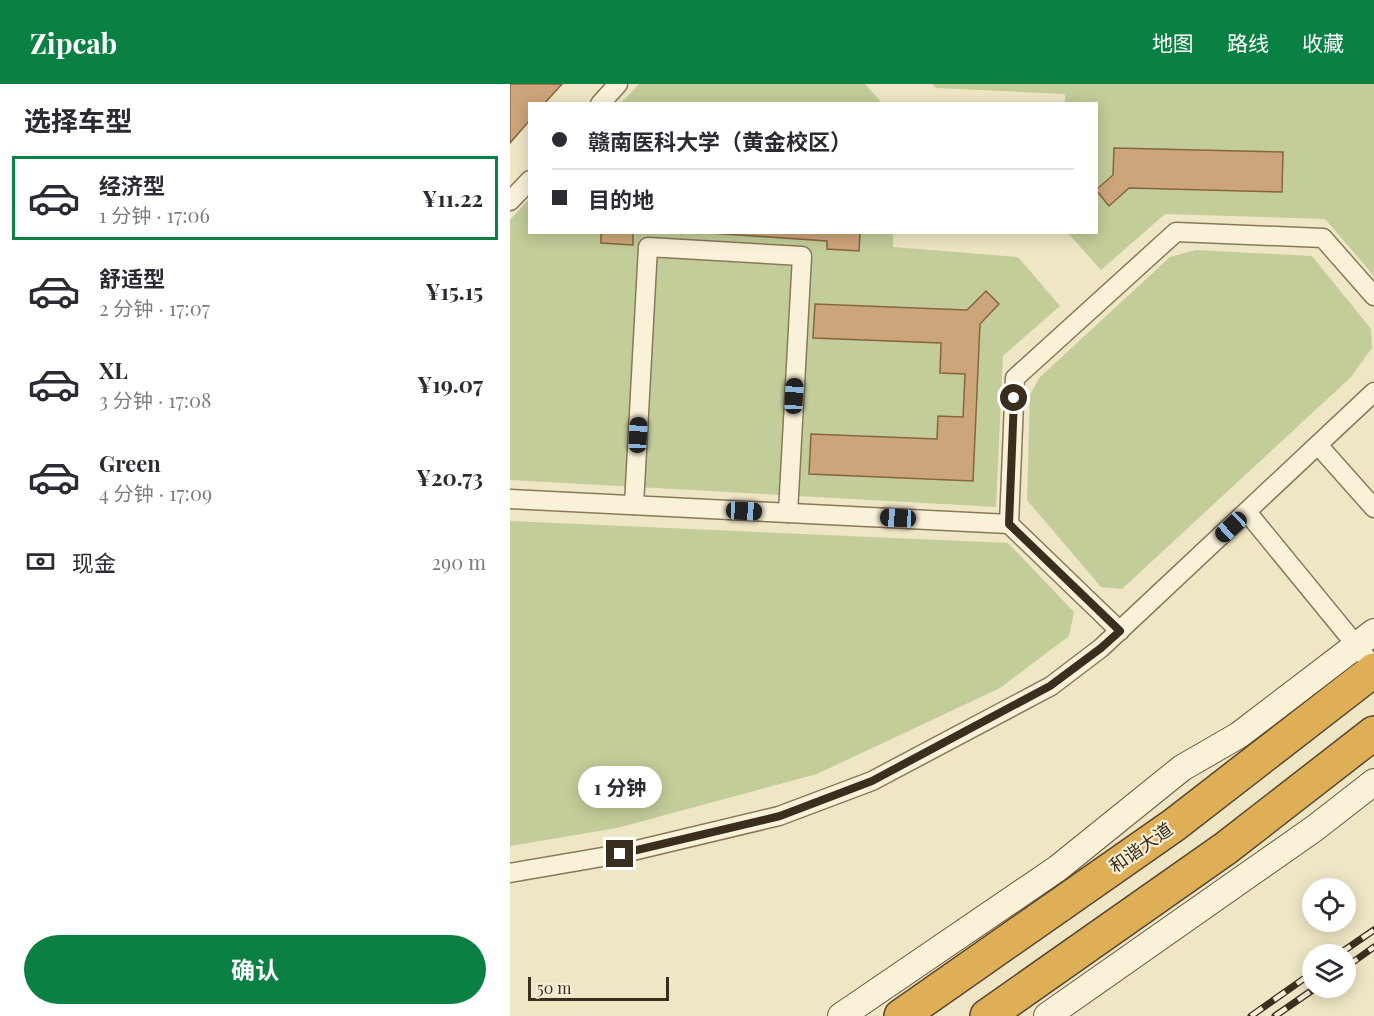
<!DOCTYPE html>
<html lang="zh">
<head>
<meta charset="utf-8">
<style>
	body { margin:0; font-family:"Playfair Display","Noto Sans SC",serif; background:#f7f7f7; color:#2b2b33; height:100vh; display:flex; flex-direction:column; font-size:22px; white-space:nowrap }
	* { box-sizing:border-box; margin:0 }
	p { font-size:20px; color:#7c7c81 }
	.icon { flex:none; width:33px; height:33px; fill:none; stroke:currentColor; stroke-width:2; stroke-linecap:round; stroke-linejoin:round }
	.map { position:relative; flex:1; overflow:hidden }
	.panel { display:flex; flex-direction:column; background:#fff; width:510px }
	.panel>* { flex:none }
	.guide { position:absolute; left:18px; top:18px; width:570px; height:132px; border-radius:0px; box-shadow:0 3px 15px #0003; display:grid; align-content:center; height:132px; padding:0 24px; background:#fff }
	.controls { position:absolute; left:792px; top:794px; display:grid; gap:12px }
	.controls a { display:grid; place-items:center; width:54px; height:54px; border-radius:50%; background:#fff; box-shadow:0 3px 15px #0003; font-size:30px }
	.scale { position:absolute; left:18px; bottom:15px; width:141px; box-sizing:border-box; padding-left:6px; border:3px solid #3a2e1f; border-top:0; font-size:16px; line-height:21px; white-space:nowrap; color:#3a2e1f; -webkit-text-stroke:4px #f6efd5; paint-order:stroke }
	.end { position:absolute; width:27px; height:27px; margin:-14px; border:8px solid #3a2e1f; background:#fff; box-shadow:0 0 0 3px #fff }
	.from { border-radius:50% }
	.bubble { position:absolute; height:42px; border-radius:21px; background:#fff; box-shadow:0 3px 15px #0003; font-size:20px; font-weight:700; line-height:42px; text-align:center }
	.car { position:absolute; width:18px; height:36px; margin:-18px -9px; border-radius:8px; box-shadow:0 0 4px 2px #0007; background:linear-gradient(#222 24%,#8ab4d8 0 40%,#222 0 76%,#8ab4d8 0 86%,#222 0) }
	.guide b { display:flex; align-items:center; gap:21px; height:57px; font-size:22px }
	.guide b+b { border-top:2px solid #e1e1e2 }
	.guide i { width:15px; height:15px; background:#2b2b33 }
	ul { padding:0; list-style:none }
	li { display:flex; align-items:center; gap:18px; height:84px; margin:0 12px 9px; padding:0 12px; border:3px solid transparent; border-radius:0px }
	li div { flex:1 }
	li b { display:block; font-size:22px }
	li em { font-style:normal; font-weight:700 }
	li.on { border-color:#0b8043 }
	li>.icon { width:54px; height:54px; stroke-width:1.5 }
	h2 { padding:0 24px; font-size:27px; line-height:72px }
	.pay { display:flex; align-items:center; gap:15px; height:66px; padding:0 24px; font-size:22px }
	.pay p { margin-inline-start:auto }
	.action { display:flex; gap:12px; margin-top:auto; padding:12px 24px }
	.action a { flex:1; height:69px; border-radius:36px; background:#0b8043; color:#fff; font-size:24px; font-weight:700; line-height:69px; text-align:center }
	header { display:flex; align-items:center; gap:36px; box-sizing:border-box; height:84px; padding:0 30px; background:#0b8043; color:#fff }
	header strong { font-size:28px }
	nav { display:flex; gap:33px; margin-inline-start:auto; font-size:21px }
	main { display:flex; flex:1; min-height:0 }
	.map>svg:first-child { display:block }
	.green { fill:#c2cd99 }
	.building { fill:#cda57b; stroke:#896440; stroke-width:1.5 }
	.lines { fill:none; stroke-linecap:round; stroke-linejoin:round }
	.street-casing { stroke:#8a785b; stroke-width:21 }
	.secondary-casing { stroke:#6c593e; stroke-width:28 }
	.highway-casing { stroke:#58462f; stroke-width:36 }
	.street { stroke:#f9f2d8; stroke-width:18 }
	.secondary { stroke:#f9f2d8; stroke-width:26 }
	.highway { stroke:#deaf56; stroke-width:33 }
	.rail-casing { stroke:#3a2e1f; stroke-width:7 }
	.rail { stroke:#f6efd5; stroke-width:4.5; stroke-dasharray:14; stroke-linecap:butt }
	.route { stroke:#3a2e1f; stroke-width:8 }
	.labels { text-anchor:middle; stroke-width:4.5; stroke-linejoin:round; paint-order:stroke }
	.street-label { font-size:18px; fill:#3a2e1f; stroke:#f6efd5 }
</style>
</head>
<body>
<header>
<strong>Zipcab</strong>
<nav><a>地图</a><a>路线</a><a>收藏</a></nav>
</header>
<main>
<section class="panel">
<h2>选择车型</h2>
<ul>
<li class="on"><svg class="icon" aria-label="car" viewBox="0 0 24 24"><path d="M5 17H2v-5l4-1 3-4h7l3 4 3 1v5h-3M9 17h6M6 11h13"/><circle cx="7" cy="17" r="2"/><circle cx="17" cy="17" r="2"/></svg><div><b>经济型</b><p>1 分钟 · 17:06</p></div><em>¥11.22</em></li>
<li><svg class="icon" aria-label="car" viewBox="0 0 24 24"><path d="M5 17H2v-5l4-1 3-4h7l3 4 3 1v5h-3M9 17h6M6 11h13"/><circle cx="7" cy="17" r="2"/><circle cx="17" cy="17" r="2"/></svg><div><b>舒适型</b><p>2 分钟 · 17:07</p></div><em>¥15.15</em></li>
<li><svg class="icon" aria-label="car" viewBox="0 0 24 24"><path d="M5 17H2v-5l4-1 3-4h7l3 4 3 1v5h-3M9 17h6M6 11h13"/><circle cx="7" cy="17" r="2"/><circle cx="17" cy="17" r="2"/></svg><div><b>XL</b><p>3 分钟 · 17:08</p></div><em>¥19.07</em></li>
<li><svg class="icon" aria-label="car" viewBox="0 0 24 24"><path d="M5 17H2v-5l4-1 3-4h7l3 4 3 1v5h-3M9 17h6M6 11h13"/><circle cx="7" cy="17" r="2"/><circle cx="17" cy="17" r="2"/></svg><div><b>Green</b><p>4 分钟 · 17:09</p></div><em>¥20.73</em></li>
</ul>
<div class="pay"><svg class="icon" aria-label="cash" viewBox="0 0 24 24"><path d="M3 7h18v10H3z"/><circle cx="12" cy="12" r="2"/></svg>现金<p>290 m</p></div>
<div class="action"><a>确认</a></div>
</section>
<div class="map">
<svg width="864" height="932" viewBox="0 0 864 932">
	<rect width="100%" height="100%" fill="#efe6c5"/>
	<g class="green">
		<polygon points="129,0 355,0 372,19 111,19"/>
		<polygon points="422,0 864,0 864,192 815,135 655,130 591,186 558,149 586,148 586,20 555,19 555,10 426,4"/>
		<polygon points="19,115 20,148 383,149 383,163 508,173 550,222 493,272 486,423 0,396 0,136"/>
		<polygon points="686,166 802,172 861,245 862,264 841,293 612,505 591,503 517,416 520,311 529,294 660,173"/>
		<polygon points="0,437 498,459 564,528 559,552 490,604 307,690 107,744 0,762"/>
	</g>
	<g class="building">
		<polygon points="0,0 52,0 34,20 20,20 20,36 0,59"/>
		<polygon points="604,64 773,68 772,108 619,104 599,122 586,106 603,91"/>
		<polygon points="91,148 123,148 123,161 91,159"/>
		<polygon points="186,148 350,148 349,167 317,165 317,157"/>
		<polygon points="476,207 489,220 470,240 463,397 299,390 301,350 427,355 428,332 453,333 455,290 430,289 431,259 303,254 305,220 457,226"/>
	</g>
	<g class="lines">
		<defs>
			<g id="street">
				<polyline points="90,20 108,0"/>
				<polyline points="0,117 20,96"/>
				<polyline points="808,361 864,424"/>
				<polyline points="0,415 499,440"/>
				<polyline points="124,421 138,163 292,172 278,429"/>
				<polyline points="737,428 864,583"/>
				<polyline points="610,547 499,440 505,294 666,148 813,154 864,212"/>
				<polyline points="0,789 110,770 269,732 362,697 541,602 591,564 864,308"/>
			</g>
			<g id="secondary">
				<polyline points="331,932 548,784 672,684 729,651 864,548"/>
				<polyline points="537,932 805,744 864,698"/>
			</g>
			<g id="highway">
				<polyline points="391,932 664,741 864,586"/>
				<polyline points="477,932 716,764 864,649"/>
			</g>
		</defs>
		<use href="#street" class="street-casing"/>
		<use href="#secondary" class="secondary-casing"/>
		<use href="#highway" class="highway-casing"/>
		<use href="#street" class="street"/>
		<use href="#secondary" class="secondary"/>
		<use href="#highway" class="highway"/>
		<defs>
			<g id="rail">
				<polyline points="829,870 864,846"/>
				<polyline points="836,883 864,863"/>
				<polyline points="741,932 802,889"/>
				<polyline points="765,932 807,903"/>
			</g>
		</defs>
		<use href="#rail" class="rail-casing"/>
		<use href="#rail" class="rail"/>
	</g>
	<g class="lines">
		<polyline class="route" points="110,770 270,732 362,697 540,602 591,564 610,547 499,440 504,314"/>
	</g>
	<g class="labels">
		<g class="street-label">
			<text transform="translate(631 764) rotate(-35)" y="6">和谐大道</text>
		</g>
	</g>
</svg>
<div class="controls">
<a><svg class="icon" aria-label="locate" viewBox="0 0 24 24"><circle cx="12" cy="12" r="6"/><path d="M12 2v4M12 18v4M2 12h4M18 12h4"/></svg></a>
<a><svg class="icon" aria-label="layers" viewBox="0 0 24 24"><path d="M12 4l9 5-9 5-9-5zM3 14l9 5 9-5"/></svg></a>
</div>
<div class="scale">50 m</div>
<i class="end from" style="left:504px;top:314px"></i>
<i class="end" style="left:110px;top:770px"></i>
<div class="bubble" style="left:68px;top:682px;width:84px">1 分钟</div>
<i class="car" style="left:284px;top:312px;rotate:3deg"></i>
<i class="car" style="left:128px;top:351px;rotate:3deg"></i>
<i class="car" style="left:234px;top:427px;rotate:93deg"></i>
<i class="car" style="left:388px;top:434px;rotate:273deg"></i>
<i class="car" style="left:721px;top:443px;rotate:227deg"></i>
<div class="guide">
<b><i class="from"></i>赣南医科大学（黄金校区）</b>
<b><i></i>目的地</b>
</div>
</div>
</main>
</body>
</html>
